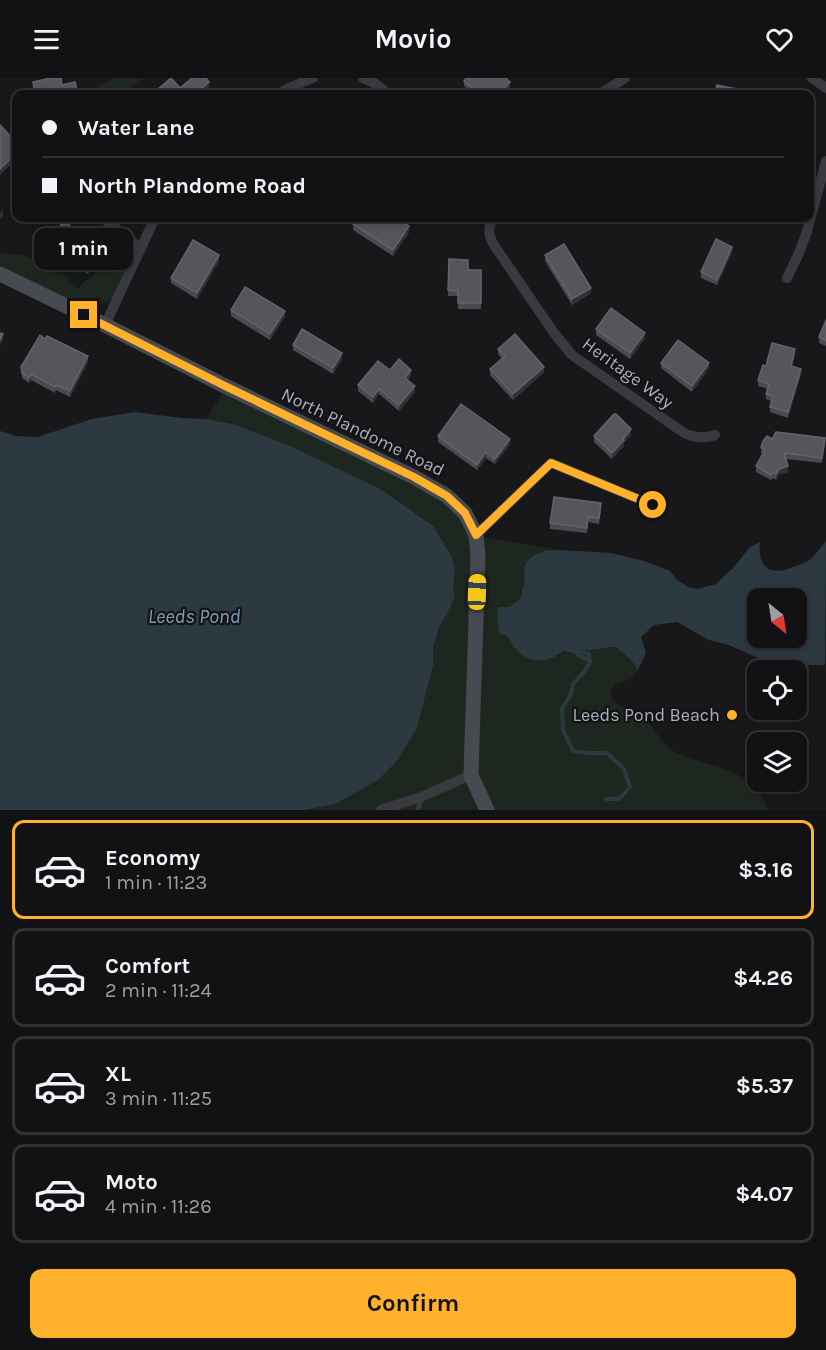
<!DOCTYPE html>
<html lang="en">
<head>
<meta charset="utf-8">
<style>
	body { margin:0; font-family:Karla,sans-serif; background:#1f2022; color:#f1f3f6; height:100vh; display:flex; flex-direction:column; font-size:22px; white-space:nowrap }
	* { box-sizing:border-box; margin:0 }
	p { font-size:20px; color:#9c9ea0 }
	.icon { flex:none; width:33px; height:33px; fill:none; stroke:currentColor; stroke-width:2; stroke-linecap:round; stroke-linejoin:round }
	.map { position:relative; height:732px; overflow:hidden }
	.details { display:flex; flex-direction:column; background:#121214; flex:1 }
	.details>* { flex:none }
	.top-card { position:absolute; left:12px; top:12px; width:802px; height:132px; border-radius:12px; box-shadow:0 3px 9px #0003,0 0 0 2px #313234; display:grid; align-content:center; height:132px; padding:0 30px; background:#121214 }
	.needle { width:39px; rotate:150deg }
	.tools { position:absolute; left:747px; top:510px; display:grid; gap:12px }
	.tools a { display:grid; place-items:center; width:60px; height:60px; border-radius:12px; background:#121214; box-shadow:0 3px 9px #0003,0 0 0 2px #313234; font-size:30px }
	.end { position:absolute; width:27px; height:27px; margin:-14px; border:8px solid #ffb12c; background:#111; box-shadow:0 0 0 3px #111 }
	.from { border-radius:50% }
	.bubble { position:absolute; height:42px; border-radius:12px; background:#121214; box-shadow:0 3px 9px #0003,0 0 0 2px #313234; font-size:20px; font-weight:700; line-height:42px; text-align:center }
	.car { position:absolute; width:18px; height:36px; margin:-18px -9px; border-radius:8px; box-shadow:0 0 4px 2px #0007; background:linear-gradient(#f5c518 24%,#345 0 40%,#f5c518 0 76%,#345 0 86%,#f5c518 0) }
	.top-card b { display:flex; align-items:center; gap:21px; height:57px; font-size:22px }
	.top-card b+b { border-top:2px solid #313234 }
	.top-card i { width:15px; height:15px; background:#f1f3f6 }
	ul { padding:10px 0 0; list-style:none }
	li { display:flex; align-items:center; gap:18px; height:99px; margin:0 12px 9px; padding:0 18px; border:3px solid #313234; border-radius:12px }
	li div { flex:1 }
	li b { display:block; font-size:22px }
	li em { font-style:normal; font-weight:700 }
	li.active { border-color:#ffb12c }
	li>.icon { width:54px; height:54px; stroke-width:1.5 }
	.cta { display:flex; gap:12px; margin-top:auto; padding:12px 30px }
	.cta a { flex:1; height:69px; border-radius:12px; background:#ffb12c; color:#111; font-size:24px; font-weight:700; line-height:69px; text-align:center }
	header { display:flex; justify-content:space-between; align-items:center; height:78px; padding:0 30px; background:#121214; font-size:27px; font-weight:700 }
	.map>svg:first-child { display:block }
	.green { fill:#1e271f }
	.water { fill:#2d3941; fill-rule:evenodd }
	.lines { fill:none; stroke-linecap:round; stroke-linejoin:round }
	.stream { stroke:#2d3941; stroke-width:4 }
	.lane { stroke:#393a40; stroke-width:5 }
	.street { stroke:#393a40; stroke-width:10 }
	.secondary { stroke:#474a51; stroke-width:15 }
	.wall { fill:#494b50 }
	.shaded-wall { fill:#313236 }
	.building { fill:#54565c; stroke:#61646b; stroke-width:1.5 }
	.route { stroke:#ffb12c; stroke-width:8 }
	.poi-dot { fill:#ffb12c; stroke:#131316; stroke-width:2 }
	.labels { text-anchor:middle; stroke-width:4.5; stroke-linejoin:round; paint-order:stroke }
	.street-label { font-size:18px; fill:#a9b0bc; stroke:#131316 }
	.poi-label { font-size:18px; fill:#a9b0bc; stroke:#131316; text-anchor:end }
	.water-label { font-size:20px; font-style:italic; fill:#7da0ba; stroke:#131316 }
</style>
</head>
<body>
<header><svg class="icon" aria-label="menu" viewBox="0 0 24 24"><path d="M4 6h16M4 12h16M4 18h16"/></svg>Movio<svg class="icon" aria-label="heart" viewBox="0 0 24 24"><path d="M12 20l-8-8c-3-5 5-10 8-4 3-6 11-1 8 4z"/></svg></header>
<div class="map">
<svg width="826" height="732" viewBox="0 0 826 732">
	<rect width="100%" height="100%" fill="#18181b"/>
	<g class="green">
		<polygon points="112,0 144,0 131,9 128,16 97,16 97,8 109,3"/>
		<polygon points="0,175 22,177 35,182 49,194 65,197 78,212 82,206 104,189 123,180 126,185 126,194 113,220 108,224 100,227 78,229 0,194"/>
		<path d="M227,309L447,418L477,458L559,472C540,473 536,475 524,490L525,502L520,521L509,529H498L510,564L558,578L566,571L590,572L616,569L631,582L638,592C636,594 635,597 633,599C626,605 612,604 611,614C610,626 622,628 630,631C634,633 638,636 642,639C655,649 662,668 677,675C704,688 737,688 757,712C762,717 765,725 768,732H304L335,726L417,650L433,589V570L439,550L452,526L455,516L453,514L455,490L452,479L433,448L382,412L233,346L206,341Z"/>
	</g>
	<g class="water">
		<polygon points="135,334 182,340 206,341 233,346 290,368 382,412 433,448 452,479 455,490 453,514 455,516 452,526 439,550 433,570 433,588 417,650 396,684 378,702 335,726 304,732 0,732 0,353 15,358 38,359 92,341"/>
		<path d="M826,463L825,587H790L761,581L729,567L709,562L677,544L654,547L641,559L646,575L638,592L631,582L616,569H613L590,572L566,571C542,591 520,584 507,557L499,556C499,546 496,539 498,529H509L520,521L525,502L524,490L528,482L533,478L544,473L559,472L611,475L644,483L670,493L677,502L688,509L698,511L716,506L734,489L750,469L760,464C757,489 770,499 793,489C799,487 806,485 811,481C816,476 821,469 826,463ZM758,520H796V560H758Z"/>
	</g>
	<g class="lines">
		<g class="stream">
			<path d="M566,571C574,574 581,573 589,576L590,584L585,593L573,606L571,616L562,631L563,652L573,673L586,675H607L624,691L630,709L619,721H606"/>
			<path d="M576,574C579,580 585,579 590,583"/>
		</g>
		<polyline class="lane" points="418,732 421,719"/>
		<g class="street">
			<polyline points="363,0 376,6 388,16"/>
			<polyline points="812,0 826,10"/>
			<polyline points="278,16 289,10 313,0"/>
			<polyline points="600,16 625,0"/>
			<polyline points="103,140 140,170"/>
			<path d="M494,140C487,149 488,157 494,167L554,255L572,277L684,355C695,360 704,361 715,357"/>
			<polyline points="787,200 799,175 807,153 826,83"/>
			<polyline points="105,247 155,140"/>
			<polyline points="476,457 551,385 653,427"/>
			<polyline points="381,732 421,719 471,697"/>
		</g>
		<polyline class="secondary" points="0,196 105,247 225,308 414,399 447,418 465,435 476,457 478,478 471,697 487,732"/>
	</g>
	<g class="wall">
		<polygon points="464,3 510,10 507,14 510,16 473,16 464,8"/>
		<polygon points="750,140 765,140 764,143"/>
		<polygon points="353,146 409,154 393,178 353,152"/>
		<polygon points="50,161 102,179 88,196 50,167"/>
		<polygon points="732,174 717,207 701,200 701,194"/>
		<polygon points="545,177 591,215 572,227 545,183"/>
		<polygon points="449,181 468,192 481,192 481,231 458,231 458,218 448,218"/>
		<polygon points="219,183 197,221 171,205 171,200"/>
		<polygon points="231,232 285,238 270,262 231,238"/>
		<polygon points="826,242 826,268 819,265 819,259"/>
		<polygon points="596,251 645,260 630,281 596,257"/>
		<polygon points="45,261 88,284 70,319 56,312 55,315 31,302 29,305 22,300 21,289"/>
		<polygon points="293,267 342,281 333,296 293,272"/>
		<polygon points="498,271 544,294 513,322 490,297 490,291 502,281 498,276"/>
		<polygon points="795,276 792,288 801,296 788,340 770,334 770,329 771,323 766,321 766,316 768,311 758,308 758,302 766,288"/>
		<polygon points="661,285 709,290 692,314 661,290"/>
		<polygon points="390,292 411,297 408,302 415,314 399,333 379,316 373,325 358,313 358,307"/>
		<polygon points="631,357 624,364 624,368 612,381 594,364 594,358"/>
		<polygon points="438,358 510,366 495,386 486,380 477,392 438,364"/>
		<polygon points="772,361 825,365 822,385 786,381 788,394 779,396 776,402 773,400 771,402 756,394 756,388 763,376 761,375 761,369"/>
		<polygon points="601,431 599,446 588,444 587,455 550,451 550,445"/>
	</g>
	<g class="shaded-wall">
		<polygon points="209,4 209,10 201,16 195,16"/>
		<polygon points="510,4 510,10 504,16 504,11"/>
		<polygon points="16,75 16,81 0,97 0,91"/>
		<polygon points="3,132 3,137 0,141 0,135"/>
		<polygon points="239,140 245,140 239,144"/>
		<polygon points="409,148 409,154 393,178 393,172"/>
		<polygon points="732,169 732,174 717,207 717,202"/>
		<polygon points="102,173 102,179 88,196 88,191"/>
		<polygon points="219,177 219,183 197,221 197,215"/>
		<polygon points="591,210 591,215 572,227 572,221"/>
		<polygon points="285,233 285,238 270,262 270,256"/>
		<polygon points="645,255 645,260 630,281 630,275"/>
		<polygon points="3,256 3,262 0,268 0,262"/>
		<polygon points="342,275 342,281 333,296 333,290"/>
		<polygon points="88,278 88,284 70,319 70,313"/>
		<polygon points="709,285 709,290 692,314 692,308"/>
		<polygon points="544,289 544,294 513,322 513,316"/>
		<polygon points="801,291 801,296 788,340 788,334"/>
		<polygon points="411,292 411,297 405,305 405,300"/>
		<polygon points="31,296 31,302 29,305 29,300"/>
		<polygon points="415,308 415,314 399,333 399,327"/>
		<polygon points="379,311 379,316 373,325 373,319"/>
		<polygon points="631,351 631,357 624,364 624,368 612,381 612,375 623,361"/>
		<polygon points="510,361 510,366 495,386 495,381"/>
		<polygon points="486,374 486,380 477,392 477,387"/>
		<polygon points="788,388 788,394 779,396 776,402 776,396 779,391"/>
	</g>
	<g class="building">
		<polygon points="51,0 61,0 62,7 75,4 78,16 35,16 33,4"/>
		<polygon points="171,0 180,10 192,0 206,0 209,4 195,16 161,16 157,12"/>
		<polygon points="466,0 506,0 510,4 504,11 510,16 480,16 464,3"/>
		<polygon points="717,7 742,12 741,16 715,16"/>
		<polygon points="0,47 16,64 16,75 0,91 0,70 1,69 0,67"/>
		<polygon points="358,140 396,140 409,148 393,172 353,146"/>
		<polygon points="64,143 102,173 88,191 50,161"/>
		<polygon points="716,161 732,169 717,202 701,194"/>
		<polygon points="193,162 219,177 197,215 171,200"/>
		<polygon points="564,166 591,210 572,221 545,177"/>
		<polygon points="449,181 468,182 468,192 481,192 481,225 458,225 458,213 448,212"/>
		<polygon points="245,209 285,233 270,256 231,232"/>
		<polygon points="611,230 645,255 630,275 596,251"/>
		<polygon points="826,242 826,263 819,259"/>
		<polygon points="302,251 342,275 333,290 293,267"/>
		<polygon points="0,255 3,256 0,262"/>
		<polygon points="515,256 544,289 513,316 490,291 505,278 498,271"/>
		<polygon points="40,257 45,261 47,258 88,278 70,313 56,307 55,309 31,296 29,300 22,295 21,289"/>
		<polygon points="678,262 709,285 692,308 661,285"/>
		<polygon points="772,265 795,271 791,288 801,291 788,334 770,329 773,318 766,316 769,306 758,302 763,287 766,288"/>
		<polygon points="399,281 411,292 405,300 415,308 399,327 379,311 373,319 358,307 378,283 390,292"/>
		<polygon points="461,326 510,361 495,381 486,374 477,387 438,358"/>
		<polygon points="614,336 616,336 631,351 623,361 624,362 612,375 594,358"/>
		<polygon points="776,354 825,360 822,380 784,375 788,388 779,391 776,396 773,394 771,397 756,388 765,372 761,369 763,363 767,358 772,361"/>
		<polygon points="554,419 601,425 599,440 588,439 587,450 550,445"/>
	</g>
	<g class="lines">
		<polyline class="route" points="84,237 225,308 414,399 447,418 465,435 476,457 551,385 653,427"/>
	</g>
	<circle class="poi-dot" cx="732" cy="637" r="6"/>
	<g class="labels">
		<g class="street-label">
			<text transform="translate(628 295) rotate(36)" y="6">Heritage Way</text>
			<text transform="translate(363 354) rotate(26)" y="6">North Plandome Road</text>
		</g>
		<g class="poi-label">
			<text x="720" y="643">Leeds Pond Beach</text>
		</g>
		<g class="water-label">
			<text x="194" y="545">Leeds Pond</text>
		</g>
	</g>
</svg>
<div class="tools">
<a><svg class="needle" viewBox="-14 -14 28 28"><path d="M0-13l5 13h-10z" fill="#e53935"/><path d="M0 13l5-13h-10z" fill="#9c9ea0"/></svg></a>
<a><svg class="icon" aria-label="locate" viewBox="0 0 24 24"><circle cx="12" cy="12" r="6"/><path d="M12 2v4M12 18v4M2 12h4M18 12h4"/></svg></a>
<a><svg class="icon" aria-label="layers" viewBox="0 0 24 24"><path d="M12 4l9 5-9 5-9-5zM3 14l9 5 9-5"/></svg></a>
</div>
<i class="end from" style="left:653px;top:427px"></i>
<i class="end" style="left:84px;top:237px"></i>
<div class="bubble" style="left:34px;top:150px;width:99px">1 min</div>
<i class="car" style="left:477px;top:514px;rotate:2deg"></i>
<div class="top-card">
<b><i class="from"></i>Water Lane</b>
<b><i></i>North Plandome Road</b>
</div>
</div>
<section class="details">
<ul>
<li class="active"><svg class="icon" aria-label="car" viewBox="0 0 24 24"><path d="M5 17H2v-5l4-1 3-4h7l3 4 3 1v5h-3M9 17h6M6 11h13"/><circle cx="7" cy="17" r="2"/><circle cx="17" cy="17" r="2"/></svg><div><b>Economy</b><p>1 min · 11:23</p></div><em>$3.16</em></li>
<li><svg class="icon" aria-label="car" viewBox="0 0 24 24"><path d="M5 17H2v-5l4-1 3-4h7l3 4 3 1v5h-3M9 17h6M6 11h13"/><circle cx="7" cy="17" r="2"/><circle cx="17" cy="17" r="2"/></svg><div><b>Comfort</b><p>2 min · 11:24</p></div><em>$4.26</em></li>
<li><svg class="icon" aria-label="car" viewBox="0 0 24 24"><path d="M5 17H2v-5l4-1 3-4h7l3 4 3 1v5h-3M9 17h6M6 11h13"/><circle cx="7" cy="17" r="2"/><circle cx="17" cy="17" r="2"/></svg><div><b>XL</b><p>3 min · 11:25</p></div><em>$5.37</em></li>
<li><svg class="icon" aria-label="car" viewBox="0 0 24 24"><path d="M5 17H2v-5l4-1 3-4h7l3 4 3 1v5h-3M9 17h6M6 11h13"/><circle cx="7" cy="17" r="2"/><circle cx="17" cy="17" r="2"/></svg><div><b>Moto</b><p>4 min · 11:26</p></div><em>$4.07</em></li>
</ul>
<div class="cta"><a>Confirm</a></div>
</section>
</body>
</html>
